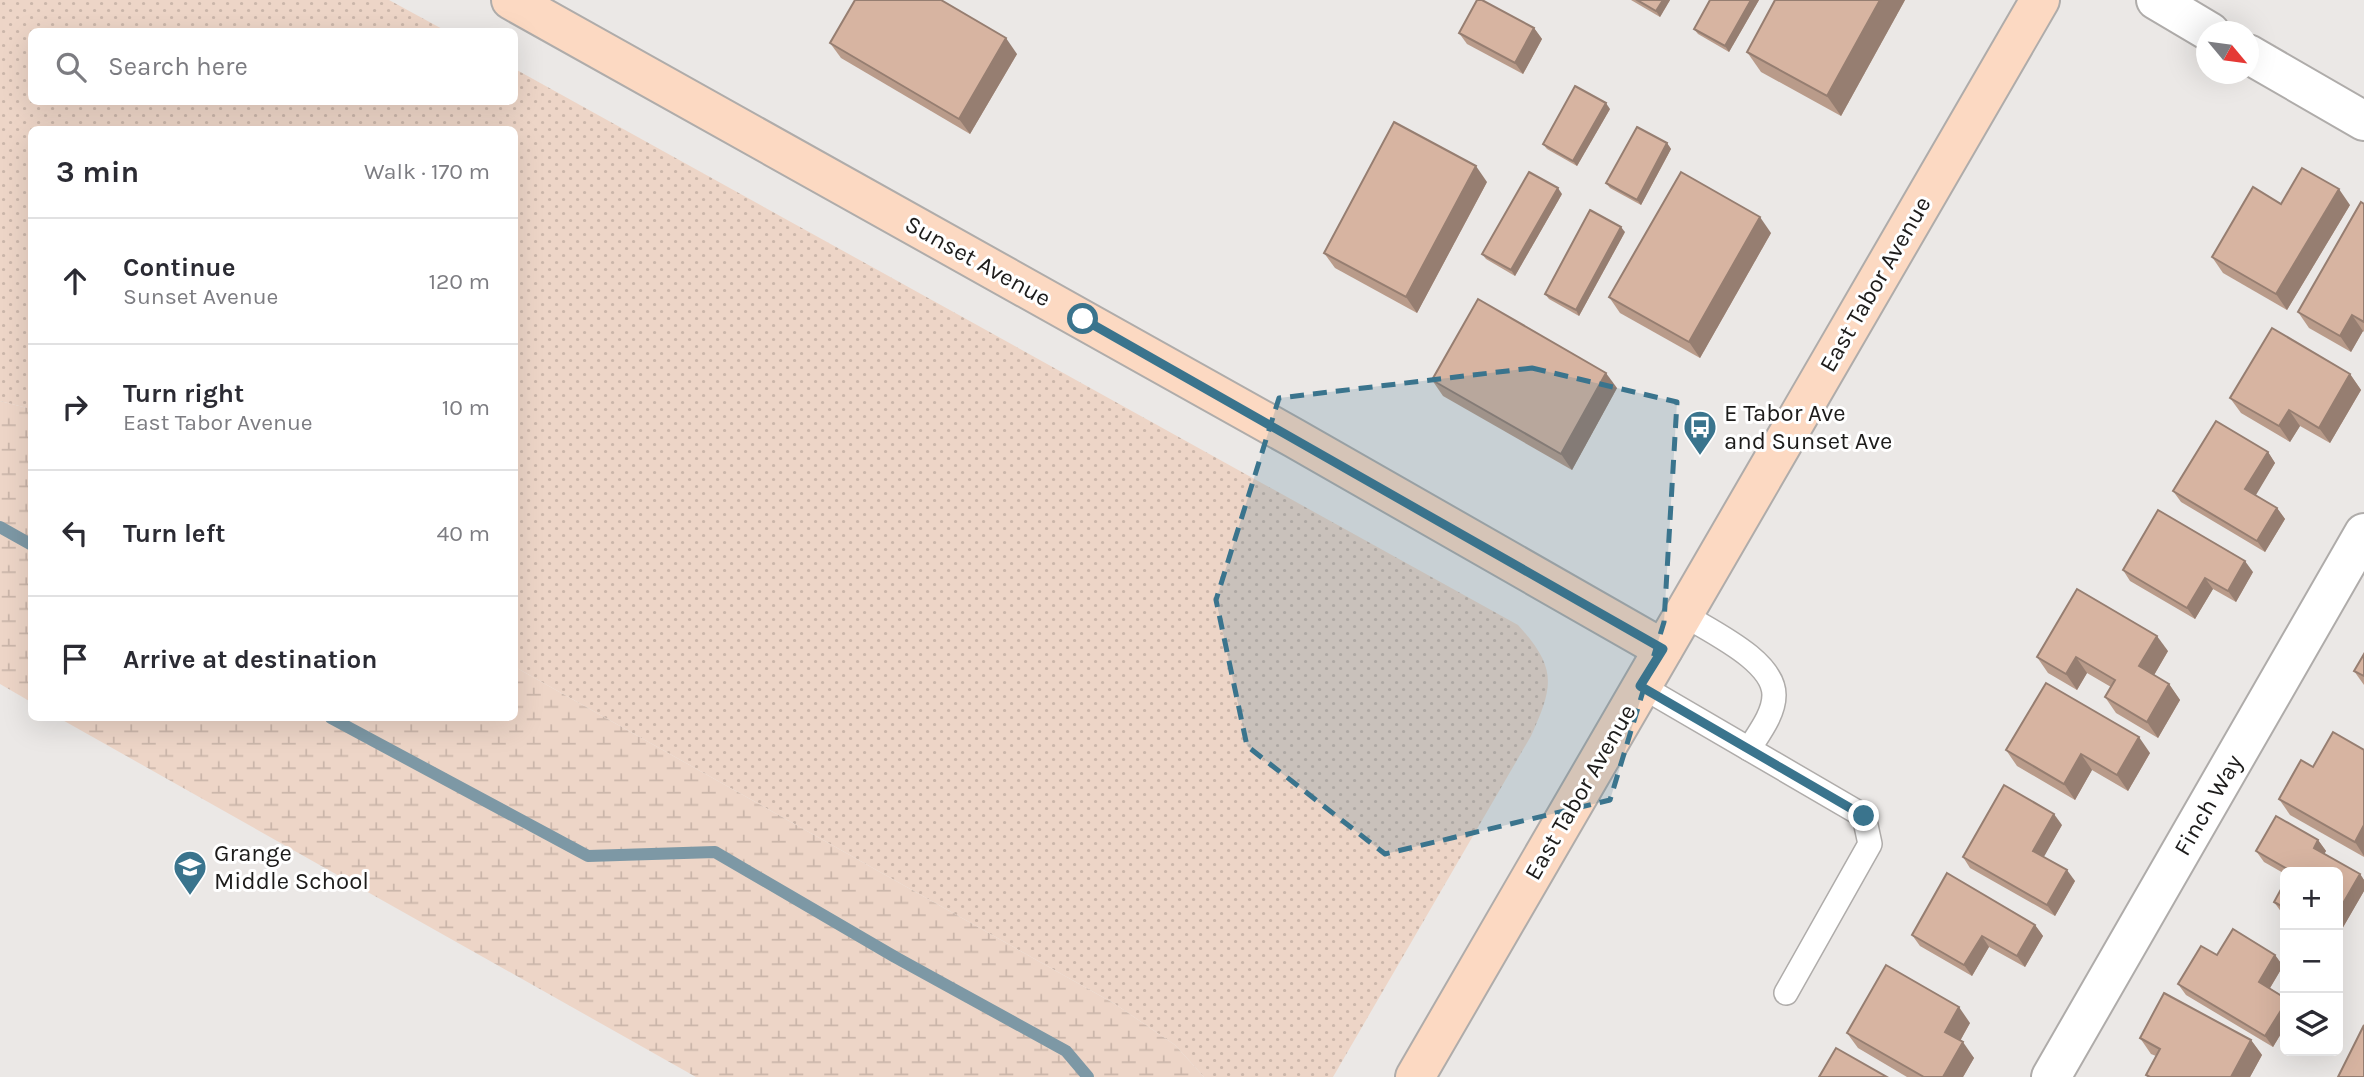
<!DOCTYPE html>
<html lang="en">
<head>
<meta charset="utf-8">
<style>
  :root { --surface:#fff; --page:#f2f2f3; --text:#2b2b33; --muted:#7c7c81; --line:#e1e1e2 }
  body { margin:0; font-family:Karla,sans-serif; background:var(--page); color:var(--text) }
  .controls { position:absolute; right:21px; bottom:21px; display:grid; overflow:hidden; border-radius:10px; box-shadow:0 7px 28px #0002 }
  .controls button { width:63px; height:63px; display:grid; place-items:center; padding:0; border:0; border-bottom:2px solid var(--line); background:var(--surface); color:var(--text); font:35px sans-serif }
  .compass { position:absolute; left:2196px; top:21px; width:63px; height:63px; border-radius:50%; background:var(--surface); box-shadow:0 7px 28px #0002; rotate:119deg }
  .stop { position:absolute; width:21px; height:21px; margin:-16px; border:5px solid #3a748d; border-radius:50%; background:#fff }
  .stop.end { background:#3a748d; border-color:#fff; box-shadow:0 2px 7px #0008 }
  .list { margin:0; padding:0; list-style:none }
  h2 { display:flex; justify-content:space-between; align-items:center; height:91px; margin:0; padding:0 28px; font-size:30px }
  h2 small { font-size:23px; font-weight:400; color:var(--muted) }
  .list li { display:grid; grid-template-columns:46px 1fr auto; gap:21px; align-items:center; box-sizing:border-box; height:126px; padding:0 28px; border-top:2px solid var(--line) }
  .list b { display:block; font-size:26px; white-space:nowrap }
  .list p { margin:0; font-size:23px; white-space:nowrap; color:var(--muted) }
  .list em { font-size:23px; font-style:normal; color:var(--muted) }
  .icon { flex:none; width:38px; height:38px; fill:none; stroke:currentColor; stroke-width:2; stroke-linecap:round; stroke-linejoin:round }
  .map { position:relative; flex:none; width:2364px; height:1077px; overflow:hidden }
  .search { position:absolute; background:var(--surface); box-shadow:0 7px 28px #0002; left:28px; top:28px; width:490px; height:77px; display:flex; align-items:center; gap:18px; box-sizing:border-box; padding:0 24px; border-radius:10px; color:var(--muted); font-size:26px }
  .panel { position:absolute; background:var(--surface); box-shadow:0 7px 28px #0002; left:28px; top:126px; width:490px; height:595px; border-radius:10px }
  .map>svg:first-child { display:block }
  .grass { fill:url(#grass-dots) }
  .wetland { fill:url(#wetland-marsh) }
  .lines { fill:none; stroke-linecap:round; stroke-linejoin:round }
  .stream { stroke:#7d98a5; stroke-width:12 }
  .service-casing { stroke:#afacaa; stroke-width:26 }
  .minor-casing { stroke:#afacaa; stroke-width:42 }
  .secondary-casing { stroke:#afacaa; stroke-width:42 }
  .service { stroke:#fff; stroke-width:23 }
  .minor { stroke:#fff; stroke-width:38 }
  .secondary { stroke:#fcd9c2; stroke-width:38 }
  .wall { fill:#b99b8a }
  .shaded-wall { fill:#967e71 }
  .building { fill:#d7b4a1; stroke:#967e71; stroke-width:2 }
  .route { stroke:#3a748d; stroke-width:9 }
  .marked { fill:#3a748d; fill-opacity:0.2; stroke:#3a748d; stroke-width:5; stroke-dasharray:14 9; stroke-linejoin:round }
  .labels { text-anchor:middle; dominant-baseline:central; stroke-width:6; stroke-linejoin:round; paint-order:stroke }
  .street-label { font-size:24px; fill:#1d1c1b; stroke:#fff }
  .poi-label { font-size:24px; fill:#1d1c1b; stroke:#fff; text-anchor:start }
</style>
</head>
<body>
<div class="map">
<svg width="2364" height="1077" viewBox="0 0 2364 1077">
  <defs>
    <pattern id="grass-dots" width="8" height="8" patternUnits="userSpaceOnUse" patternTransform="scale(1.75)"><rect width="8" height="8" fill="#edd5c7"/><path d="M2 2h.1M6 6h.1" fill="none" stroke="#cbb6aa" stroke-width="1.8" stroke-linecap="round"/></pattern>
    <pattern id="wetland-marsh" width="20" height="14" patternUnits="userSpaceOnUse" patternTransform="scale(1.75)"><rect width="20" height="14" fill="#edd5c7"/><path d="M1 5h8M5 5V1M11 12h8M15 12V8" fill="none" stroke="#cbb6aa"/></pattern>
  </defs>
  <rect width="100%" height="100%" fill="#ebe8e6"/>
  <path class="grass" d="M0,0H389L446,31L32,32V102H514L515,69L1518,625C1557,668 1554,685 1531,736L1333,1077H1204L1175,1045L1115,1004L515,667L514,130H32L31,409L0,401Z"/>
  <g class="wetland">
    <polygon points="0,401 31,409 31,702 0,684"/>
    <polygon points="515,667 1115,1004 1175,1045 1204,1077 696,1077 59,718 514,718"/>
  </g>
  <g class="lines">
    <g class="stream">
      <polyline points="0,527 32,545"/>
      <polyline points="331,718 588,856 715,852 895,957 1066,1051 1088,1077"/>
    </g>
    <defs>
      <g id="service">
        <path d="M1683,614C1709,631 1774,660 1774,695C1774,714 1759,733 1749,749"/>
        <polyline points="1641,686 1864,816 1870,844 1786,993"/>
      </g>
      <g id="minor">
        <polyline points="2156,0 2210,32"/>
        <polyline points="2248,54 2364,121"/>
        <polyline points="2051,1077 2364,533"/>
      </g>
      <g id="secondary">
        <polyline points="511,0 1294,438 1663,649"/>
        <polyline points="1415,1077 2040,0"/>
      </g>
    </defs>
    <use href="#service" class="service-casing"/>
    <use href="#minor" class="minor-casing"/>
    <use href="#secondary" class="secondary-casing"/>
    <use href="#service" class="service"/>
    <use href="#minor" class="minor"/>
    <use href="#secondary" class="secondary"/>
  </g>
  <g class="wall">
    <polygon points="1631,0 1670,0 1660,17"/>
    <polygon points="1710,0 1759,0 1729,52 1698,34 1694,29"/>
    <polygon points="1775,0 1905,0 1841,116 1761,72 1747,52"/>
    <polygon points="1534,28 1542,39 1523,74 1467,44 1459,33"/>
    <polygon points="830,43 1017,54 970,134 841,58"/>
    <polygon points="1610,109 1577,166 1547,149 1543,144"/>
    <polygon points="1667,143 1671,149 1641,205 1610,188 1606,183"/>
    <polygon points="1487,182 1417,313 1335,268 1324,253"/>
    <polygon points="1562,194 1515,276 1486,259 1482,254"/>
    <polygon points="2281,204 2350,205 2287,310 2223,273 2212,257"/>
    <polygon points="2364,204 2364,332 2363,331 2351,352 2309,328 2298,312"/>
    <polygon points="1625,232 1579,316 1549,299 1545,294"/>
    <polygon points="1771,233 1700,358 1620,313 1609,297"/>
    <polygon points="2350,374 2361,390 2330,443 2300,426 2290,442 2241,413 2230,398"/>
    <polygon points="1432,380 1617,388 1572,470 1443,396"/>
    <polygon points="2268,452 2275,463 2255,495 2277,508 2285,519 2265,552 2181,502 2173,491"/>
    <polygon points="2123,570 2253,572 2236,602 2213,589 2195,619 2130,581"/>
    <polygon points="2168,651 2154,675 2169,684 2180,700 2158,738 2116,713 2105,697 2111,687 2087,673 2077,690 2048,673 2037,657"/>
    <polygon points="2364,654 2364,685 2354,671"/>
    <polygon points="2006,750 2150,753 2128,791 2092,770 2075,800 2017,766"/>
    <polygon points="2364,750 2364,857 2290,815 2279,799"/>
    <polygon points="2062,825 2043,857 2075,881 2055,916 1970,868 1963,857"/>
    <polygon points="2318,840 2326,851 2324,854 2360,874 2364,880 2364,891 2338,936 2338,872 2285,872 2285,874 2264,862 2256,851"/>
    <polygon points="2285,882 2285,915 2282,913 2274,902"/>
    <polygon points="2035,925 2043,936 2025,967 1989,947 1972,976 1920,946 1912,935"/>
    <polygon points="2217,955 2275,955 2283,966 2270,988 2285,998 2285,1027 2273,1047 2186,995 2178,984"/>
    <polygon points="1970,1023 1960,1041 1974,1058 1963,1077 1907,1077 1858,1048 1847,1033"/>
    <polygon points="2140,1038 2251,1040 2262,1055 2250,1077 2148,1077 2146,1075 2156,1056 2151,1054"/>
  </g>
  <g class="shaded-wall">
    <polygon points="1663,0 1670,0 1660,17 1656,11"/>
    <polygon points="1751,0 1759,0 1729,52 1725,46"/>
    <polygon points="1880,0 1905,0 1841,116 1827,96"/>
    <polygon points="1534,28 1542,39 1523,74 1515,63"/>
    <polygon points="1006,38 1017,54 970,134 959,119"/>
    <polygon points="1606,103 1610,109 1577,166 1573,161"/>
    <polygon points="1667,143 1671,149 1641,205 1637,200"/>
    <polygon points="1476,166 1487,182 1417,313 1406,297"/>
    <polygon points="1558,188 1562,194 1515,276 1511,270"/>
    <polygon points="2339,189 2350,205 2287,310 2276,294"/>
    <polygon points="1760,217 1771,233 1700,358 1689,342"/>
    <polygon points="1621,227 1625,232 1579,316 1576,310"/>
    <polygon points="2352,315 2363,331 2351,352 2340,336"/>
    <polygon points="1606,373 1617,388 1572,470 1561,454"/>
    <polygon points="2350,374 2361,390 2330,443 2319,428"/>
    <polygon points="2289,410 2300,426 2290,442 2279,426"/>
    <polygon points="2268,452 2275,463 2253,500 2245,489"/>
    <polygon points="2277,508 2285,519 2265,552 2257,541"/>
    <polygon points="2245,561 2253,572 2236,602 2228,591"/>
    <polygon points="2205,578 2213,589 2195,619 2187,608"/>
    <polygon points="2157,636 2168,651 2150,682 2139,666"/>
    <polygon points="2076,657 2087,673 2077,690 2066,674"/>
    <polygon points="2169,684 2180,700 2158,738 2147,722"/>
    <polygon points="2139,737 2150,753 2128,791 2117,775"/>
    <polygon points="2081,754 2092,770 2075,800 2064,784"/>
    <polygon points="2054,814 2062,825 2041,862 2033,851"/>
    <polygon points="2364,825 2364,856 2355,842"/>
    <polygon points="2318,840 2326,851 2321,859 2314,848"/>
    <polygon points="2067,870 2075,881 2055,916 2047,905"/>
    <polygon points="2360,874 2364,880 2364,891 2338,936 2338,912"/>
    <polygon points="2035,925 2043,936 2025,967 2017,956"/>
    <polygon points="1982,936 1989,947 1972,976 1964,965"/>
    <polygon points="2275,955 2283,966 2267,993 2259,982"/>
    <polygon points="2285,1004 2285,1027 2273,1047 2265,1036"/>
    <polygon points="1959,1007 1970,1023 1956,1048 1945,1032"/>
    <polygon points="2251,1040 2262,1055 2250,1077 2231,1077"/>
    <polygon points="1963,1042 1974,1058 1963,1077 1943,1077"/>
  </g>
  <g class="building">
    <polygon points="855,0 941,0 1006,38 959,119 830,43"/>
    <polygon points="1477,0 1482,0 1534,28 1515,63 1459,33"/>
    <polygon points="1637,0 1663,0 1656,11"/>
    <polygon points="1710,0 1751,0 1725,46 1694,29"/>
    <polygon points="1775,0 1880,0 1827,96 1747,52"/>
    <polygon points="1575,86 1606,103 1573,161 1543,144"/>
    <polygon points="1394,122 1476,166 1406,297 1324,253"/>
    <polygon points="1637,127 1667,143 1637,200 1606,183"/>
    <polygon points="2302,168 2339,189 2276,294 2212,257 2253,187 2281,204"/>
    <polygon points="1529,172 1558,188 1511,270 1482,254"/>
    <polygon points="1681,172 1760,217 1689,342 1609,297"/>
    <polygon points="2361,202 2364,204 2364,322 2352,315 2340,336 2298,312"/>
    <polygon points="1590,210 1621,227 1576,310 1545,294"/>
    <polygon points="1478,299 1606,373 1561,454 1432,380"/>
    <polygon points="2272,328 2350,374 2319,428 2289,410 2279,426 2230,398"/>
    <polygon points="2216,421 2268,452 2245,489 2277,508 2257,541 2173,491"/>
    <polygon points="2158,510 2245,561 2228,591 2205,578 2187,608 2123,570"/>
    <polygon points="2077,589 2157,636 2139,666 2169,684 2147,722 2105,697 2115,680 2076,657 2066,674 2037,657"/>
    <polygon points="2364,654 2364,676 2354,671"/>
    <polygon points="2046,683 2139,737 2117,775 2081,754 2064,784 2006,750"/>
    <polygon points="2333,732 2364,750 2364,825 2355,842 2279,799 2301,760 2313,767"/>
    <polygon points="2004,785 2054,814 2033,851 2067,870 2047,905 1963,857"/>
    <polygon points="2276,816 2318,840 2314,848 2360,874 2338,912 2338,872 2291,872 2291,871 2256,851"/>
    <polygon points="1947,873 2035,925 2017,956 1982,936 1964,965 1912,935"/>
    <polygon points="2285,882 2285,908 2274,902"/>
    <polygon points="2233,929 2275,955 2259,982 2285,998 2285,1004 2265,1036 2178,984 2201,946 2217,955"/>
    <polygon points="1886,965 1959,1007 1945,1032 1963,1042 1943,1077 1924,1077 1847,1033"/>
    <polygon points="2164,993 2251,1040 2231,1077 2150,1077 2146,1075 2160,1049 2140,1038"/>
    <polygon points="2364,1025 2364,1077 2338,1077"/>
    <polygon points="1836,1048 1887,1077 1819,1077"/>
  </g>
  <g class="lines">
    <polyline class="route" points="1083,319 1663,649 1640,686 1864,816"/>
  </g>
  <path class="marked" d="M1532,368L1677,402L1664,622L1610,800L1385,854L1247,746L1216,600L1279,398Z"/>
  <defs>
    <symbol id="bus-pin" viewBox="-11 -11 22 30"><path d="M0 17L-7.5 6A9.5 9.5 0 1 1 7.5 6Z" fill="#3a748d" stroke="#fff"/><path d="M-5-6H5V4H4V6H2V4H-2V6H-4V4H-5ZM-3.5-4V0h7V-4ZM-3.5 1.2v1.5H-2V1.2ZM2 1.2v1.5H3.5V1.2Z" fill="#fff"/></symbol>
    <symbol id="school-pin" viewBox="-11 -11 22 30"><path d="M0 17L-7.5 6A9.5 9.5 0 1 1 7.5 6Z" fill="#3a748d" stroke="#fff"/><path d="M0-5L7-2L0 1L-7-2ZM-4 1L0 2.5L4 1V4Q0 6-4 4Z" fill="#fff"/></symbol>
  </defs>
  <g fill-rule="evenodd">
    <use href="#bus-pin" x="1681" y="408" width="38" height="52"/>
    <use href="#school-pin" x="171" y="848" width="38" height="52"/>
  </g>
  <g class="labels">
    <g class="street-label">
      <text transform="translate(978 261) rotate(29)">Sunset Avenue</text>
      <text transform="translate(1875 284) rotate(-60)">East Tabor Avenue</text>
      <text transform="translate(1580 792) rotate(-60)">East Tabor Avenue</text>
      <text transform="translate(2208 805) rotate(-60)">Finch Way</text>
    </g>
    <g class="poi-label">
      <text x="1724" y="413">E Tabor Ave<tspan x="1724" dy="28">and Sunset Ave</tspan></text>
      <text x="214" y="853">Grange<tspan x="214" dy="28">Middle School</tspan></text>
    </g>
  </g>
</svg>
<div class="controls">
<button>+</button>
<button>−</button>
<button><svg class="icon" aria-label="layers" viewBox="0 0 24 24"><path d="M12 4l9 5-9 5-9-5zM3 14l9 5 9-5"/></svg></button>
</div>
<svg class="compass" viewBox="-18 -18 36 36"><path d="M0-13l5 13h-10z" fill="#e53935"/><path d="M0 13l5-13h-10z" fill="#7c7c81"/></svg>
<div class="stop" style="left:1083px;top:319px"></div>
<div class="stop end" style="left:1864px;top:816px"></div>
<div class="search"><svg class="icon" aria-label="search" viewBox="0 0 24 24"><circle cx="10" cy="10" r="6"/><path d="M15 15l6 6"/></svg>Search here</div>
<section class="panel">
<h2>3 min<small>Walk · 170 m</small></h2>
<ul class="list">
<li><svg class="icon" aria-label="ahead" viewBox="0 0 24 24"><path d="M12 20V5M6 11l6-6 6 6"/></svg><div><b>Continue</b><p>Sunset Avenue</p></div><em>120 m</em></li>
<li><svg class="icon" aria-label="right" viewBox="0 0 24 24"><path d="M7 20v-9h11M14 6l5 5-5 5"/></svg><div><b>Turn right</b><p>East Tabor Avenue</p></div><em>10 m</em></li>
<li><svg class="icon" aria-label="left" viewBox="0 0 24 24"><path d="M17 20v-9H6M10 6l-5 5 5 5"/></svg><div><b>Turn left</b></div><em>40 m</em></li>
<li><svg class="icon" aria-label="arrive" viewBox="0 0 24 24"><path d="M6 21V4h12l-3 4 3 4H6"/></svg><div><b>Arrive at destination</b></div></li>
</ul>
</section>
</div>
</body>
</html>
